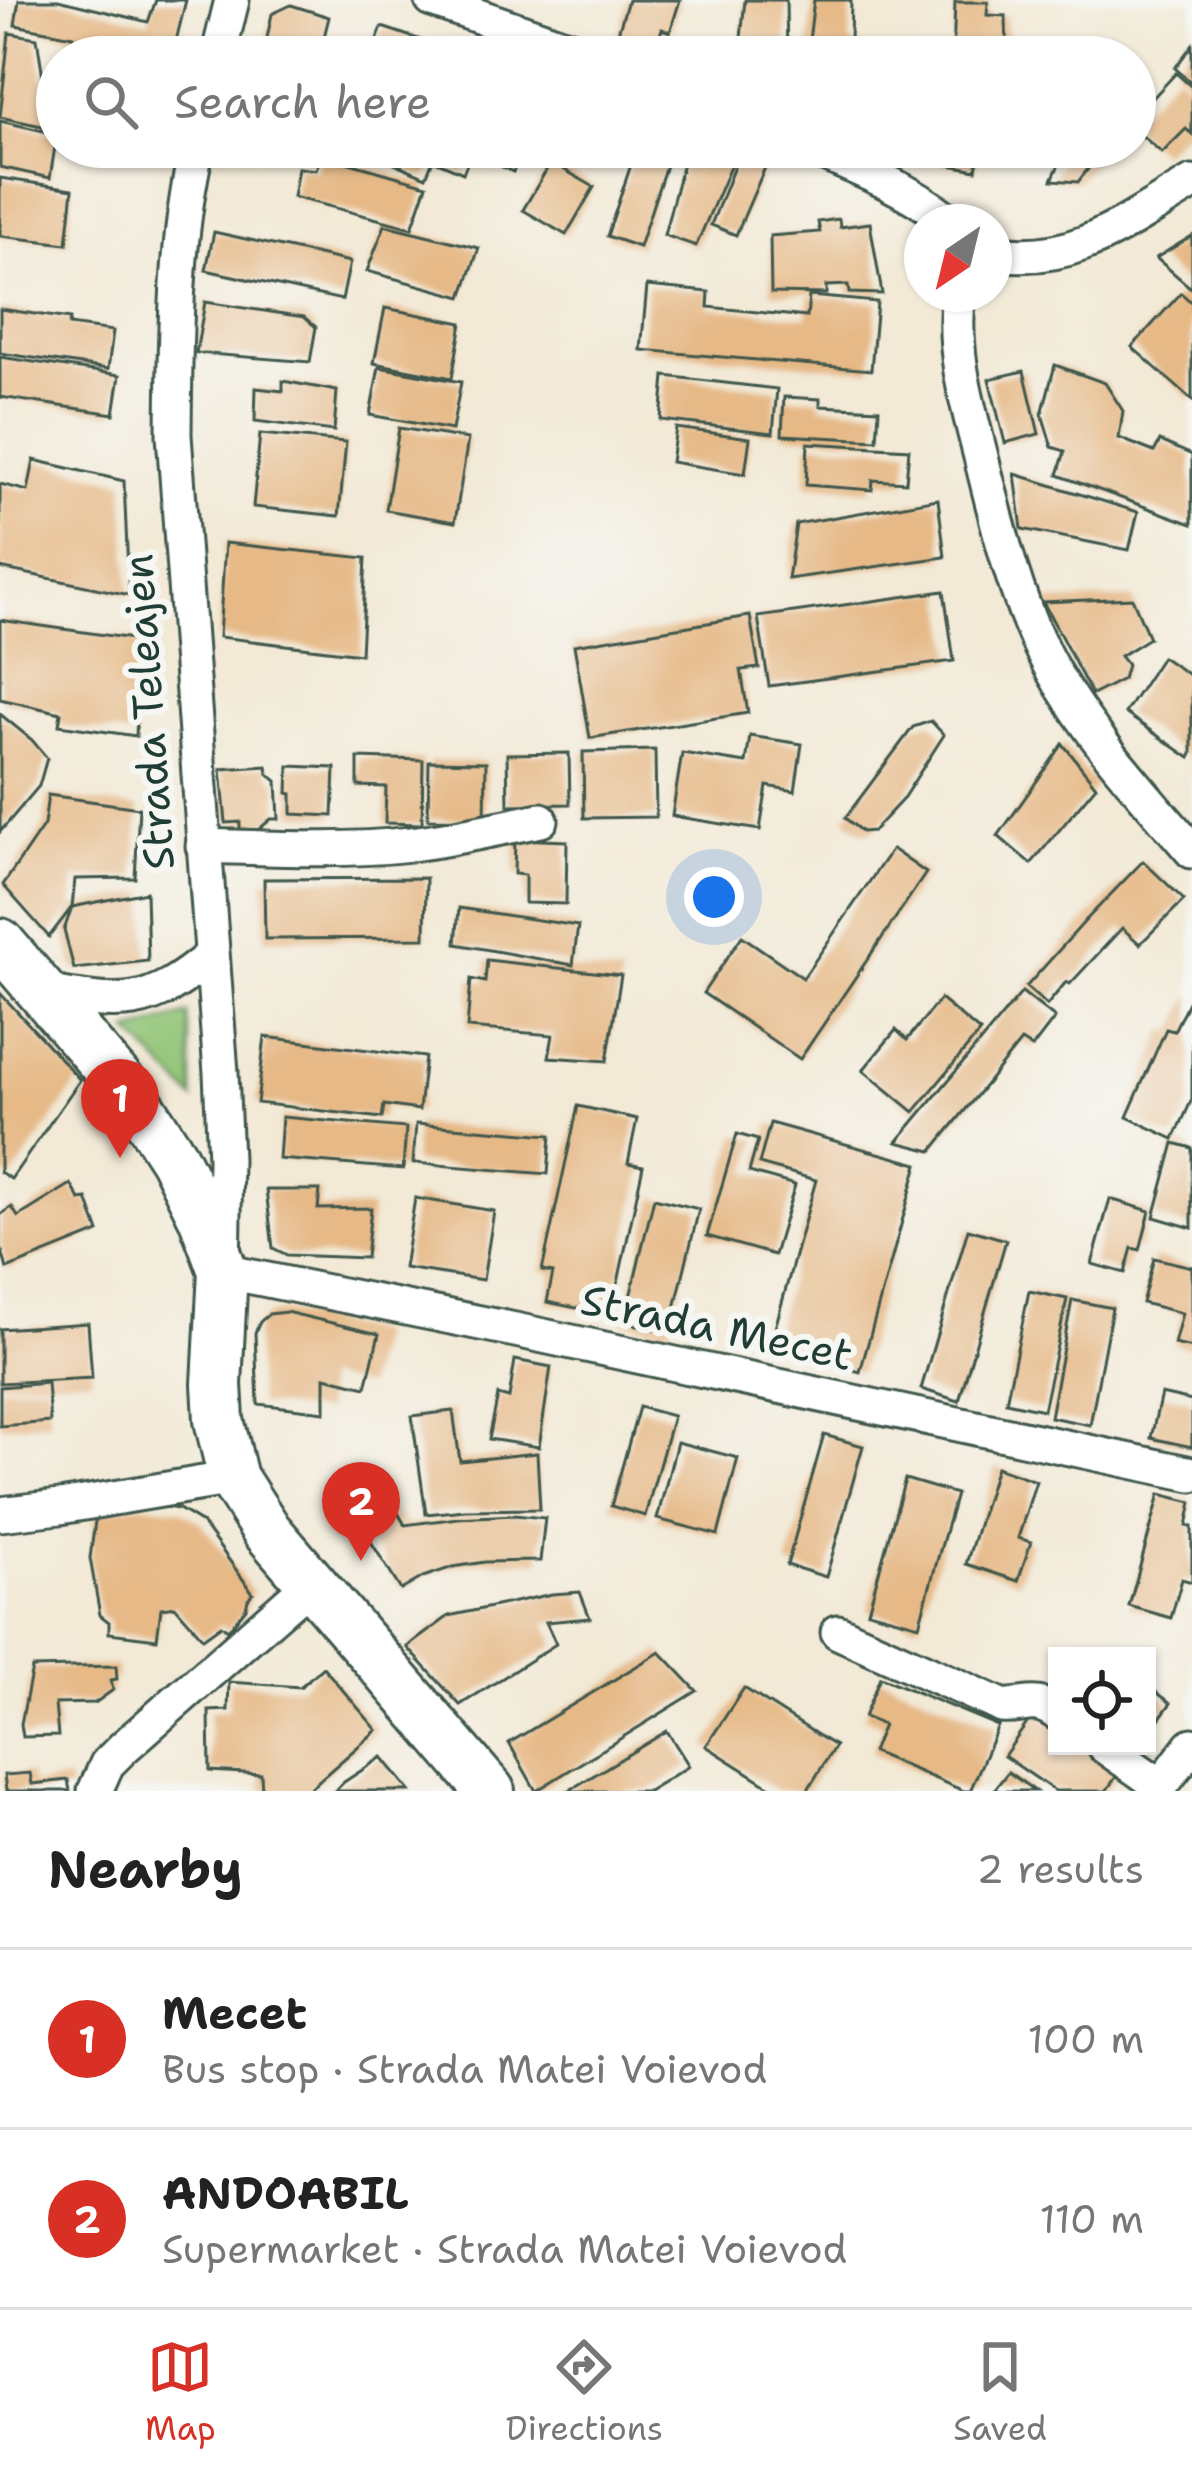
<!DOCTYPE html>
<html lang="en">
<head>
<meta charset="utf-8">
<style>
  :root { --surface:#fff; --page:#f2f2f2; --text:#222; --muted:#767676; --line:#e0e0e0; --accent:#d93025 }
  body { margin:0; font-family:"Shantell Sans",sans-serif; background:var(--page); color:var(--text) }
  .controls { position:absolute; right:36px; bottom:36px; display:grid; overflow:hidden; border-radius:0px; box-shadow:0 3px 9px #0004 }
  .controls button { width:108px; height:108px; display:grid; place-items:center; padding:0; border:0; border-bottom:3px solid var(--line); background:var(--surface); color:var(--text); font:60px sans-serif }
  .compass { position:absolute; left:904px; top:204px; width:108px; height:108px; border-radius:50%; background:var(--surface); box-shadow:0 3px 9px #0004; rotate:215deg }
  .you { position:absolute; left:714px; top:897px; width:42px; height:42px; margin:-30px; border:9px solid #fff; border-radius:50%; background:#1a73e8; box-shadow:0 0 0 18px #1a73e833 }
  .badge { display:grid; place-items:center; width:78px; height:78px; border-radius:50%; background:var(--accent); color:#fff; font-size:39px; font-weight:700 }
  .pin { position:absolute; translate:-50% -99px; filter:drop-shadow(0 3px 6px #0008) }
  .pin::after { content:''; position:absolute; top:63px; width:42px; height:36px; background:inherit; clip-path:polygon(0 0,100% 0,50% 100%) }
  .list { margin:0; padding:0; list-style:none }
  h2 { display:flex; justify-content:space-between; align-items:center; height:156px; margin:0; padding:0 48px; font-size:51px }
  h2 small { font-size:39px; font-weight:400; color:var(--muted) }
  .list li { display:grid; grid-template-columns:78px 1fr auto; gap:36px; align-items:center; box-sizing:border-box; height:180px; padding:0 48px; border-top:3px solid var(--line) }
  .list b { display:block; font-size:45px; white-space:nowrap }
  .list p { margin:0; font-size:39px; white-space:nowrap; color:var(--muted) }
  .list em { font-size:39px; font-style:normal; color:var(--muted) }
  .icon { flex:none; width:66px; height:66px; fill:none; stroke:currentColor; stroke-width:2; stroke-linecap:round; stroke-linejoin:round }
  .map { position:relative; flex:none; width:1192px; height:1791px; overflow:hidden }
  .search { position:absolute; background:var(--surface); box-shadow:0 3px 9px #0004; left:36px; right:36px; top:36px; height:132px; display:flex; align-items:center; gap:30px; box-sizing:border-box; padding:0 42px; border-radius:66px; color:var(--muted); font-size:45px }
  .sheet { height:516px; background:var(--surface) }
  nav { display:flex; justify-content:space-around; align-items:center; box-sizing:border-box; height:168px; border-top:3px solid var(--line); background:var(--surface); font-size:33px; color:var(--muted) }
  nav a { display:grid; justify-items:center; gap:6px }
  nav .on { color:var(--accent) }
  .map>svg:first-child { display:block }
  .green { fill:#90c475; stroke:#588054; stroke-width:3 }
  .building { fill:#e6b987 }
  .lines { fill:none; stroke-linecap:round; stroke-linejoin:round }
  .street-casing { stroke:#3f574c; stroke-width:39 }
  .secondary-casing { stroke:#3f574c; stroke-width:54 }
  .street { stroke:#fff; stroke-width:33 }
  .secondary { stroke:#fff; stroke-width:48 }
  .labels { text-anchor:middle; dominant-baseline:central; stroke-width:12; stroke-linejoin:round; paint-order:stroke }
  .street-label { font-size:42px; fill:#1f3d34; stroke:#f6f6f2 }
</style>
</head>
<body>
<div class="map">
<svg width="1192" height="1791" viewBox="0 0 1192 1791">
  <rect width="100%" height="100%" fill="#f6f6f2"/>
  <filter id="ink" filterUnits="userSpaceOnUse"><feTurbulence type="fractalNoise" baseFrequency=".00833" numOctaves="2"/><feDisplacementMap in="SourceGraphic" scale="24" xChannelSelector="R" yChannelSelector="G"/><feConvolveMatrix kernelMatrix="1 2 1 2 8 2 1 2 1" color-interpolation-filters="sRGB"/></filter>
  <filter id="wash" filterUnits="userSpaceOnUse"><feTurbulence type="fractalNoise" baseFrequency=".004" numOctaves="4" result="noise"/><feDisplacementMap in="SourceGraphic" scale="48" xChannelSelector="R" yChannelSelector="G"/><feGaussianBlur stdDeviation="2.7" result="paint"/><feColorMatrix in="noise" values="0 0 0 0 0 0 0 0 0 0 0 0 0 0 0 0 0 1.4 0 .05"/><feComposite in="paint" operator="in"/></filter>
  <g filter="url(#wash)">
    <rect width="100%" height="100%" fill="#f2e9d6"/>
    <polygon class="green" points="188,1014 194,1099 130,1032"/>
    <g id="blocks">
      <g class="building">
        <polygon points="19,0 58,0 148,22 156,0 186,0 172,57 68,57 73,36 15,25"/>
        <polygon points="628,0 680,0 670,32 662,29 655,50 616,39"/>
        <polygon points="745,0 786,0 787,57 739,57"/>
        <polygon points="814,0 851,0 850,43 887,57 807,57"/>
        <polygon points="955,2 988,2 987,15 1006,16 1007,57 953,57"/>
        <polygon points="291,5 329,17 319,57 263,57 272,14"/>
        <polygon points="382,27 427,42 422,57 371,57"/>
        <polygon points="9,33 37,38 51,128 0,117"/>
        <polygon points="329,44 363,56 363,57 325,57"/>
        <polygon points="1192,45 1192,83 1175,68"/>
        <polygon points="1176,73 1192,87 1192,134 1186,129 1162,153 1135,130 1135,117"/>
        <polygon points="0,121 57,134 50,178 0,167"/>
        <polygon points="389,147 474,147 463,173 433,160 426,177 384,159"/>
        <polygon points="488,147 524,147 513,172 483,158"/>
        <polygon points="544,147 593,147 583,166"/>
        <polygon points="637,147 672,147 639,247 607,236"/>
        <polygon points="687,147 713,147 735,155 696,246 664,235"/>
        <polygon points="941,147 980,147 976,170 939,163"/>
        <polygon points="1047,147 1105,147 1078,182 1052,180 1061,160 1047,153"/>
        <polygon points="739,154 766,165 736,235 711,225"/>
        <polygon points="321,155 427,185 412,228 293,197 298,168 316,170"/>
        <polygon points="551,162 594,187 566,235 523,210"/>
        <polygon points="0,178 73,189 67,244 0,236"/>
        <polygon points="839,219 840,227 870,223 882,294 849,293 848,285 826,286 826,294 771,293 770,236 820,232 818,222"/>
        <polygon points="385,225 479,248 462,297 367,271"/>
        <polygon points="214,232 350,262 342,300 206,270"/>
        <polygon points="1192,236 1192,289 1156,258"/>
        <polygon points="647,286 709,292 708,307 807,317 809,296 877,302 871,370 641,350"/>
        <polygon points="1181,293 1192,303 1192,400 1132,347"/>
        <polygon points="205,302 304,317 316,327 310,362 196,353"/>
        <polygon points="385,308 462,323 452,378 374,363"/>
        <polygon points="0,309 70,319 69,325 113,331 108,369 0,353"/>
        <polygon points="0,357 120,375 114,414 0,397"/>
        <polygon points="1055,365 1105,383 1123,411 1119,438 1154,452 1160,441 1192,455 1192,524 1058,475 1065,451 1052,447 1042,414"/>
        <polygon points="379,367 461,382 452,430 370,415"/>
        <polygon points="1024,371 1039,434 1005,443 989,379"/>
        <polygon points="665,376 777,389 773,433 661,420"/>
        <polygon points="283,381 337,391 334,431 255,421 256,388 283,391"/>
        <polygon points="784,397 820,399 820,406 879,409 877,440 782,435"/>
        <polygon points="399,428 468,439 455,522 386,510"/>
        <polygon points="676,428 750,438 745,474 671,462"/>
        <polygon points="260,434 346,442 339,516 253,507"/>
        <polygon points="808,443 909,449 906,482 873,480 872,490 806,485"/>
        <polygon points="34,460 124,481 129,595 0,568 0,484 28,491"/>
        <polygon points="1015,474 1138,512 1129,550 1022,529"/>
        <polygon points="938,499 945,557 788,579 796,524"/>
        <polygon points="225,543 366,558 361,654 219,637"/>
        <polygon points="944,591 954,661 769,686 758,617"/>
        <polygon points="1132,598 1149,638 1120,656 1127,665 1123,679 1092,695 1043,602"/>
        <polygon points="750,616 759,668 741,670 748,713 590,738 574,645"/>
        <polygon points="0,620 140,640 136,736 59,725 61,713 0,699"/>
        <polygon points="1162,657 1192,677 1192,754 1190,758 1125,713"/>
        <polygon points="0,714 32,740 47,758 39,786 0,832"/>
        <polygon points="931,721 944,735 902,800 873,831 862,832 845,818 913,727"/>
        <polygon points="750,736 802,744 795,791 767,786 760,830 672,816 682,753 746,763"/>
        <polygon points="1063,744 1096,786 1031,864 998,836"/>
        <polygon points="655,750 656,817 584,818 583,752"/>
        <polygon points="569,753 570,804 508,805 507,754"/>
        <polygon points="358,758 423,760 422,824 385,823 386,787 358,786"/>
        <polygon points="429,761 486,762 485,820 428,819"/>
        <polygon points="267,766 268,774 277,781 279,819 271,819 258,830 240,829 240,822 226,823 221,769"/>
        <polygon points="289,766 335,768 333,816 292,814 292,794 288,793"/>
        <polygon points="48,795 139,808 135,878 75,879 72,907 146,892 148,961 74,969 64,930 72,907 49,937 3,885 44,825"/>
        <polygon points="515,839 567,841 566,904 525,903 525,875 514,874"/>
        <polygon points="892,849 926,873 800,1059 703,993 742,936 803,978"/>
        <polygon points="1143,861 1184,900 1140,944 1122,928 1070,984 1066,982 1047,1005 1026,987 1086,920"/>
        <polygon points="426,878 425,938 265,939 264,879"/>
        <polygon points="459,908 578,926 573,965 456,944"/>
        <polygon points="487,960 621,975 607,1061 549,1057 553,1035 467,1028 471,979 485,982"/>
        <polygon points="1022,992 1055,1018 1032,1048 1021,1041 932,1151 897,1142"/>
        <polygon points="0,993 80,1080 11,1179 0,1172"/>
        <polygon points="1192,994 1192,1099 1174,1139 1127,1117 1166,1029 1174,1031"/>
        <polygon points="940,999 980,1032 914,1112 863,1070 896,1030 907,1040"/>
        <polygon points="265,1037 425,1057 419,1110 384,1105 382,1118 257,1103"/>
        <polygon points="578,1106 637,1119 628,1163 643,1166 611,1315 547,1302 553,1273 542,1271"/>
        <polygon points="282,1117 406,1128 403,1169 279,1159"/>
        <polygon points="770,1123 918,1164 860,1372 770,1346 816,1180 759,1164"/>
        <polygon points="416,1124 551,1135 548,1174 413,1163"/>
        <polygon points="737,1134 758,1140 749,1172 795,1185 774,1255 707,1236"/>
        <polygon points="1174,1143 1192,1148 1192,1228 1154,1217"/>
        <polygon points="71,1184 80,1200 87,1199 99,1232 7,1269 0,1244 0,1215 12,1207 18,1217"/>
        <polygon points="266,1190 320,1190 318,1209 371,1208 366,1258 287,1255 273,1248"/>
        <polygon points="415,1198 494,1211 483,1280 404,1268"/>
        <polygon points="654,1198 699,1209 669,1333 624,1322"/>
        <polygon points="1110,1199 1150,1211 1140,1250 1132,1248 1125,1273 1092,1264"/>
        <polygon points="968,1229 1006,1240 959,1401 921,1389"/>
        <polygon points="1154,1258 1192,1267 1192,1348 1174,1344 1182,1313 1142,1303"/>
        <polygon points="1029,1291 1067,1299 1043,1410 1006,1402"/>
        <polygon points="1072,1300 1112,1308 1090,1425 1050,1417"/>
        <polygon points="286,1312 379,1334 366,1387 325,1377 325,1412 258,1404 255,1333 260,1322 269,1314"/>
        <polygon points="88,1323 92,1378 0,1383 0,1329"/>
        <polygon points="515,1360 551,1367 539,1447 489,1439 498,1395 509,1398"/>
        <polygon points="47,1383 50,1422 0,1426 0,1387"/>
        <polygon points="1161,1394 1192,1401 1192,1447 1151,1438"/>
        <polygon points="639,1407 673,1416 645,1516 611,1506"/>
        <polygon points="453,1411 460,1461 537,1453 540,1509 465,1510 426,1514 412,1416"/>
        <polygon points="824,1435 863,1446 826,1577 787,1565"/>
        <polygon points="677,1442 738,1458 718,1535 657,1519"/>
        <polygon points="996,1467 1036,1481 1018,1538 1031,1542 1018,1581 966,1564"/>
        <polygon points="905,1479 956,1494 919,1625 868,1611"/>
        <polygon points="1160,1494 1192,1502 1187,1526 1192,1527 1192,1582 1182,1579 1171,1618 1129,1606"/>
        <polygon points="142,1504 179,1509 202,1523 253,1593 248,1599 246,1608 228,1630 221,1625 203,1638 175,1606 161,1608 157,1639 109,1633 109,1622 100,1615 90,1558 96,1514"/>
        <polygon points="398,1513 405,1525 458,1518 514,1515 545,1518 540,1561 485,1562 453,1567 423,1577 401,1590 365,1532"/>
        <polygon points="580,1592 590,1618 546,1622 556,1644 460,1705 407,1647 449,1616 552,1594"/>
        <polygon points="660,1652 697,1691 536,1791 509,1743"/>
        <polygon points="116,1666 117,1679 111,1680 113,1690 95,1703 55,1704 58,1736 23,1737 21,1724 32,1668"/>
        <polygon points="323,1667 377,1730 307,1791 262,1791 261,1774 210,1771 209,1711 228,1710 229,1682 300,1687"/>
        <polygon points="880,1677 998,1726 970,1791 964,1791 872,1752 883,1725 864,1717"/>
        <polygon points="1147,1685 1171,1703 1147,1735"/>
        <polygon points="744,1688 835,1746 807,1791 777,1791 706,1746"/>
        <polygon points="1035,1712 1057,1726 1057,1746 1085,1746 1121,1770 1106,1791 1055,1791 1004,1756"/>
        <polygon points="667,1731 689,1766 648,1791 568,1791"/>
        <polygon points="382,1757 410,1791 335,1791 344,1782"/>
        <polygon points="1008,1772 1035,1791 993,1791"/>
        <polygon points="30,1773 32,1784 68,1780 70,1791 6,1791 4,1775"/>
      </g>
    </g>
  </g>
  <g filter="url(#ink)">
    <use href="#blocks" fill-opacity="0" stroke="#3f574c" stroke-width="3"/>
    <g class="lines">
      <defs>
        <g id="street">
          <polyline points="432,0 596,57"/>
          <polyline points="218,57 232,0"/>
          <path d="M197,147C175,240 175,340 174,435L221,1073L225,1159L223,1271L520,1331L1192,1474"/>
          <path d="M808,147C858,168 907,188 951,222"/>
          <path d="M994,252C1073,267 1127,221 1192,183"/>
          <path d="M959,294C951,344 966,400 979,449C996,517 1012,589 1043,652C1080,726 1139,789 1192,851"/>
          <path d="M203,846C272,848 342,852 411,844C455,839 498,828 541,820"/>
          <path d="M44,992C122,1005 147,1010 211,956"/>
          <polyline points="0,1514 60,1507 233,1478"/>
          <path d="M838,1632L1002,1706C1025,1708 1034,1696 1057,1713"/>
          <polyline points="1104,1746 1161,1786"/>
          <polyline points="95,1791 107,1764 124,1747 311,1583"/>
          <polyline points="1157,1791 1192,1745"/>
        </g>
        <polyline id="secondary" points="0,943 140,1106 174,1159 203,1217 223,1271 217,1384 219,1420 233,1478 267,1531 490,1791"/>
      </defs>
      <use href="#street" class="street-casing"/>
      <use href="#secondary" class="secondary-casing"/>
      <use href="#street" class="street"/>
      <use href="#secondary" class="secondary"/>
    </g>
  </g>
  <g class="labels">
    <g class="street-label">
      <text transform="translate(148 712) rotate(-94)">Strada Teleajen</text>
      <text transform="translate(717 1327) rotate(12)">Strada Mecet</text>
    </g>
  </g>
</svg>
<div class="controls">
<button><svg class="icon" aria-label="locate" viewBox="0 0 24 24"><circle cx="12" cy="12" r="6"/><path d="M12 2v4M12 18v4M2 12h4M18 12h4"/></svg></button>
</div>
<svg class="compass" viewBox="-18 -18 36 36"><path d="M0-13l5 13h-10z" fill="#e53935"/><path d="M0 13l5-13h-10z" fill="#767676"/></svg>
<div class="you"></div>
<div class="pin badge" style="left:120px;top:1158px">1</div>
<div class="pin badge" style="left:361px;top:1561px">2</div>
<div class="search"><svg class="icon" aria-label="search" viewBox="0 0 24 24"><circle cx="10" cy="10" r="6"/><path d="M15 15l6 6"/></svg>Search here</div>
</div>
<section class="sheet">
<h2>Nearby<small>2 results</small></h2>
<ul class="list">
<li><span class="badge">1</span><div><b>Mecet</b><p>Bus stop · Strada Matei Voievod</p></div><em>100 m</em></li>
<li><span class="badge">2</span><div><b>ANDOABIL</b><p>Supermarket · Strada Matei Voievod</p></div><em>110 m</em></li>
</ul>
</section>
<nav>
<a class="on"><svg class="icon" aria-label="map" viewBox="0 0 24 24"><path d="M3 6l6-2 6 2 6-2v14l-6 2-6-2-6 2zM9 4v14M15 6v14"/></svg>Map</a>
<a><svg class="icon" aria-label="directions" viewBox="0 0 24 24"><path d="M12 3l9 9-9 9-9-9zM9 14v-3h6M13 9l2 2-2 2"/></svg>Directions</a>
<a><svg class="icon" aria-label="saved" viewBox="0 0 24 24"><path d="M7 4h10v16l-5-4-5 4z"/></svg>Saved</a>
</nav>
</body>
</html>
